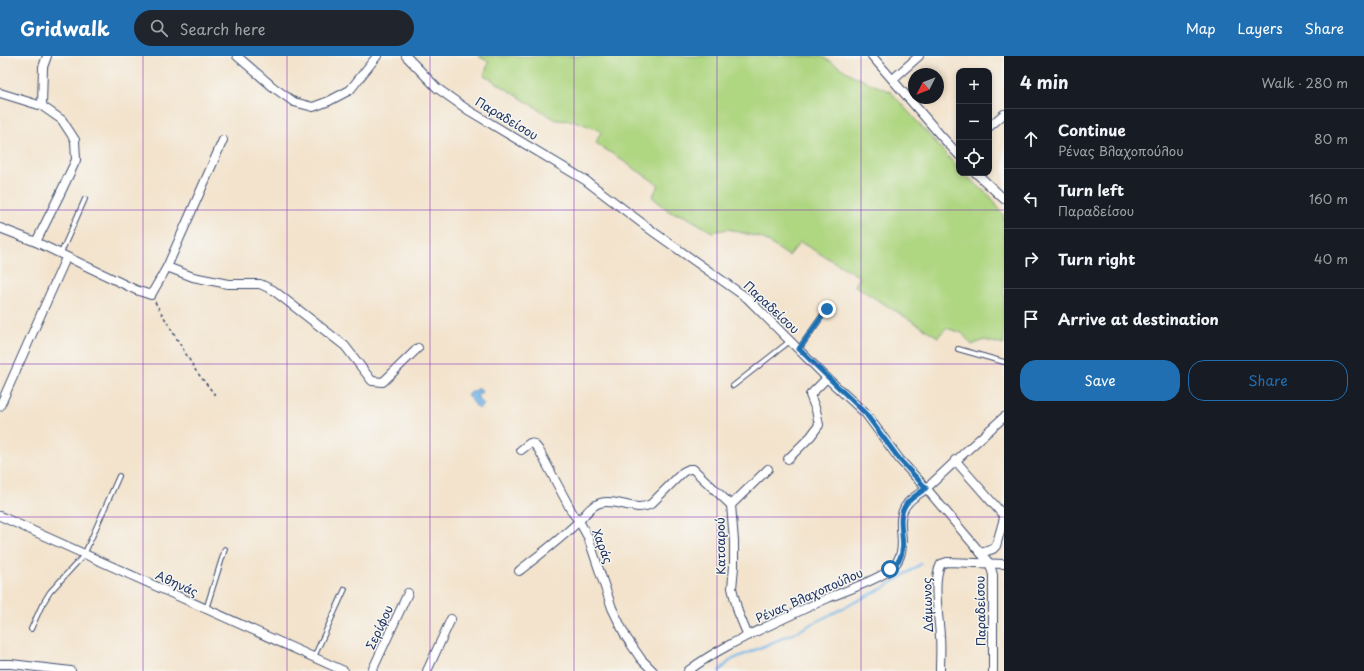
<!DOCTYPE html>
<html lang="en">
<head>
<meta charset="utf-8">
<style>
  :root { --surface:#171b24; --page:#20242c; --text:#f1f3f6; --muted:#9ea1a6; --line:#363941; --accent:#1f6fb2 }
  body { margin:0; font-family:"Playpen Sans",sans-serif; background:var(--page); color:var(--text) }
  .controls { position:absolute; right:12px; top:12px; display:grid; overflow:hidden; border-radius:8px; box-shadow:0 2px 6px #0003 }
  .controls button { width:36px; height:36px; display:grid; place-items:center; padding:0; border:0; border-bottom:1px solid var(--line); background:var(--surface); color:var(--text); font:20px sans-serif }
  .compass { position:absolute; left:908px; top:12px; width:36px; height:36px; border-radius:50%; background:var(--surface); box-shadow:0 2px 6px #0003; rotate:228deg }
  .stop { position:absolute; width:12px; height:12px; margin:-9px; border:3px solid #1f6fb2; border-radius:50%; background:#fff }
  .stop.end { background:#1f6fb2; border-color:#fff; box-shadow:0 1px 4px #0008 }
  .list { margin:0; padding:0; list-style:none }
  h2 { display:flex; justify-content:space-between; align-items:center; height:52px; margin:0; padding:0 16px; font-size:17px }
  h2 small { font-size:13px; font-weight:400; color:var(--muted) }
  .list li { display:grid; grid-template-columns:26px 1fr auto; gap:12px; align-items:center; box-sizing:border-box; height:60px; padding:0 16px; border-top:1px solid var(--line) }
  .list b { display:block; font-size:15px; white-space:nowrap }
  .list p { margin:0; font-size:13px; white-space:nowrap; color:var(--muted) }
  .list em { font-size:13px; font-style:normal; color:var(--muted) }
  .actions { display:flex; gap:8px; padding:12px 16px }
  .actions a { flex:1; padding:9px 0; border:1px solid var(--accent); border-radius:16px; text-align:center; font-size:14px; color:var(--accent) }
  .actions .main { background:var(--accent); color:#fff }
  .icon { flex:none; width:22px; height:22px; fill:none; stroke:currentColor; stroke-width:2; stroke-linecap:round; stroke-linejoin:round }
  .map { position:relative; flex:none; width:1004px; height:615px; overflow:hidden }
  header { display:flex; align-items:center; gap:24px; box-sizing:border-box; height:56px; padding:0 20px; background:var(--accent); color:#fff }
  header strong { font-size:19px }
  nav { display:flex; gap:22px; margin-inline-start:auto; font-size:14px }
  .search { width:280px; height:36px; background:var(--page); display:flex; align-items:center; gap:10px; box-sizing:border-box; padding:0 14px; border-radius:22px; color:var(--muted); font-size:15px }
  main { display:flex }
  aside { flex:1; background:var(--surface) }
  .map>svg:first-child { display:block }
  .green { fill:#afd681; stroke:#658270 }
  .water { fill:#71b3e6; stroke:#4671a2 }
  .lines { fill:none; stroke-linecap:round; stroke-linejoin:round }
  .stream { stroke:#71b3e6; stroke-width:2.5 }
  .lane-casing { stroke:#3b4a6e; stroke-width:6 }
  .street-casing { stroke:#3b4a6e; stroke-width:10 }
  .path { stroke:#3b4a6e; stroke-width:1.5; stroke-dasharray:3 3; stroke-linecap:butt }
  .lane { stroke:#fff; stroke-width:4 }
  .street { stroke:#fff; stroke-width:8 }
  .route { stroke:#1f6fb2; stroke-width:5 }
  .grid { fill:none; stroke:#7b2cbf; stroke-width:1; stroke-opacity:0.55 }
  .labels { text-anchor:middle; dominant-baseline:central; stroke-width:3; stroke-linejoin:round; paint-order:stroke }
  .street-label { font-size:12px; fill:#1b2f5e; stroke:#f6f6f2 }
</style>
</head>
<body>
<header>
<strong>Gridwalk</strong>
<div class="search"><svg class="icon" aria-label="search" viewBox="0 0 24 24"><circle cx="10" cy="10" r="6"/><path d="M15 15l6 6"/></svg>Search here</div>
<nav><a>Map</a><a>Layers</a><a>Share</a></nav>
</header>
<main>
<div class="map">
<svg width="1004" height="615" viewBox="0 0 1004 615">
  <rect width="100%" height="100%" fill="#f6f6f2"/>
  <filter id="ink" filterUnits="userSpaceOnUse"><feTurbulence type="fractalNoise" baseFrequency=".025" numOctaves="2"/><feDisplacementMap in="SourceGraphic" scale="8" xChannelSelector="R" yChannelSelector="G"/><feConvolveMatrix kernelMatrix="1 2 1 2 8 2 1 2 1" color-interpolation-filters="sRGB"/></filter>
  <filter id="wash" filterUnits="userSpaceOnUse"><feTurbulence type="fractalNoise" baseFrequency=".012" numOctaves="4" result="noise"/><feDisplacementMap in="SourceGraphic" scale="16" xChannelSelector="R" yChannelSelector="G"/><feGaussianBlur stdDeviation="0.9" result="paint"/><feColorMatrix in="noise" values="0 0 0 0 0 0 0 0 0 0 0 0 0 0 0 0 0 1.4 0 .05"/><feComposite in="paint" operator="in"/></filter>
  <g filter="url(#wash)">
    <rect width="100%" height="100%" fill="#f3e3cc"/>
    <polygon class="green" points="478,0 821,0 856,21 891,36 959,113 959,117 963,117 991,141 1004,160 1004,289 984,284 972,289 962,277 946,272 938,281 855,230 860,221 800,186 789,200 762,182 728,173 712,176 685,160 670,156 652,141 659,129 596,87 601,75 575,65 556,64 484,19 489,6"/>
    <polygon class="water" points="479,332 482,336 477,340 484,349 478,353 467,339"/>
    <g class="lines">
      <polyline class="stream" points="719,615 731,604 790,579 885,531 921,508"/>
    </g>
  </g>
  <g filter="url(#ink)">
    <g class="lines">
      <defs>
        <g id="lane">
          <polyline points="60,199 85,143"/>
          <polyline points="799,293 827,253"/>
          <polyline points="958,293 1004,306"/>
          <polyline points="733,330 790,285"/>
          <polyline points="206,553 225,493"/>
          <polyline points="31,573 42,549 50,536 84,499 119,420"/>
          <polyline points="314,601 345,533"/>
        </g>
        <g id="street">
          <polyline points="237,0 273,31 294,46 313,51 329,45 350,34 377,0"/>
          <polyline points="406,0 437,32 468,54 585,124 655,177 747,242 827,322 866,358 900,404 926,432 990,508 993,519 993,615"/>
          <polyline points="872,0 942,81 959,99"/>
          <polyline points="893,23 919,0"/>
          <polyline points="0,37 42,50 62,64 75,84 76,104 59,140 36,186"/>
          <polyline points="42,50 43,11 47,0"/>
          <polyline points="989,71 1004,58"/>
          <polyline points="976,117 1004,143"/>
          <polyline points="0,172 36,186 136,234 151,239 167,211 193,221 228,228 260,228 273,234 345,290 372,325 383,326 418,292"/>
          <polyline points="167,211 223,84"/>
          <polyline points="0,350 66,202"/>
          <polyline points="521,394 530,387 534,388 539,394 572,456 579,465 588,481 612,552 626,581 641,603 653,615"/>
          <polyline points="788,403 811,380 819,369 816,354 810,339 827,322"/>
          <polyline points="955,404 1004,460"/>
          <polyline points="0,460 344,615"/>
          <polyline points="981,497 993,493 996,490 1004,462"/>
          <path d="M519,515C539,499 561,483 579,465C586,458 590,450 600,447C617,442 635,457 651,448L683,416L689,413H693L731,449"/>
          <polyline points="748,580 738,556 732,532 734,511 734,485 731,449 768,413"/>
          <polyline points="0,608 11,608 71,615"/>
          <polyline points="372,615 408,537"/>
          <polyline points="427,615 451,563"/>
          <path d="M688,615C713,596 742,582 770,569C789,560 808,551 828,542C845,535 878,524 891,513C914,491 891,468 907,448C912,441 922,437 928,431C953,407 978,384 1004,361"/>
          <path d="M940,615C940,603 941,592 940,580C939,562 932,523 941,508L947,506L1004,508"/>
        </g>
      </defs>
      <use href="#lane" class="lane-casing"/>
      <use href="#street" class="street-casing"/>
      <polyline class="path" points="155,246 196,315 216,340"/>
      <use href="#lane" class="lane"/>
      <use href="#street" class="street"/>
    </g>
  </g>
  <g class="lines" filter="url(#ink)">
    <path class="route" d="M827,253L799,293L866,358L900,404L926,432C920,437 911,442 906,448C894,465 909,487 899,504C896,507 893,510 890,513"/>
  </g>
  <path class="grid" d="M143,0V615M287,0V615M430,0V615M574,0V615M717,0V615M861,0V615M0,154H1004M0,308H1004M0,461H1004"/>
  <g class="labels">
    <g class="street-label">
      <text transform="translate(507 62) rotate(31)">Παραδείσου</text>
      <text transform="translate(772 251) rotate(43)">Παραδείσου</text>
      <text transform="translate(603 490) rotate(69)">Χαράς</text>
      <text transform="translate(720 490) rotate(-91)">Κατσαρού</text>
      <text transform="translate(177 527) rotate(24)">Αθηνάς</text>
      <text transform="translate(809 539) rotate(-24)">Ρένας Βλαχοπούλου</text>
      <text transform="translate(927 549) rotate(-92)">Δάμωνος</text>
      <text transform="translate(980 555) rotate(-91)">Παραδείσου</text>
      <text transform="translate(379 571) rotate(-65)">Σερίφου</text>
    </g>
  </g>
</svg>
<div class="controls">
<button>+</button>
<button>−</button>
<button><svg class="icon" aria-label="locate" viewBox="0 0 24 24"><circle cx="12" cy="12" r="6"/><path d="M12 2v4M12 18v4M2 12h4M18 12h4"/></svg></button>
</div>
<svg class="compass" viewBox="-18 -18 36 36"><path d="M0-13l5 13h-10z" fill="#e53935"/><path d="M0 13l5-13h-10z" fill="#9ea1a6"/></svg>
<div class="stop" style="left:890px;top:513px"></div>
<div class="stop end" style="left:827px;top:253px"></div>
</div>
<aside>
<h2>4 min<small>Walk · 280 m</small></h2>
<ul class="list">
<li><svg class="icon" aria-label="ahead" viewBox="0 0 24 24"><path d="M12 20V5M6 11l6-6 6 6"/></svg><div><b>Continue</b><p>Ρένας Βλαχοπούλου</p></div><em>80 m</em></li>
<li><svg class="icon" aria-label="left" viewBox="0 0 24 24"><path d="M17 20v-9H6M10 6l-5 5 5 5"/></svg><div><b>Turn left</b><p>Παραδείσου</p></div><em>160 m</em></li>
<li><svg class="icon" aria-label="right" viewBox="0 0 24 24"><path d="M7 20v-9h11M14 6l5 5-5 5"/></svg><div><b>Turn right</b></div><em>40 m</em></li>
<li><svg class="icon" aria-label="arrive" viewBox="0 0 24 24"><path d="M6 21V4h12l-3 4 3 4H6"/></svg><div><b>Arrive at destination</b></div></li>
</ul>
<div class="actions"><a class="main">Save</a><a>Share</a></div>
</aside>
</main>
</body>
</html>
